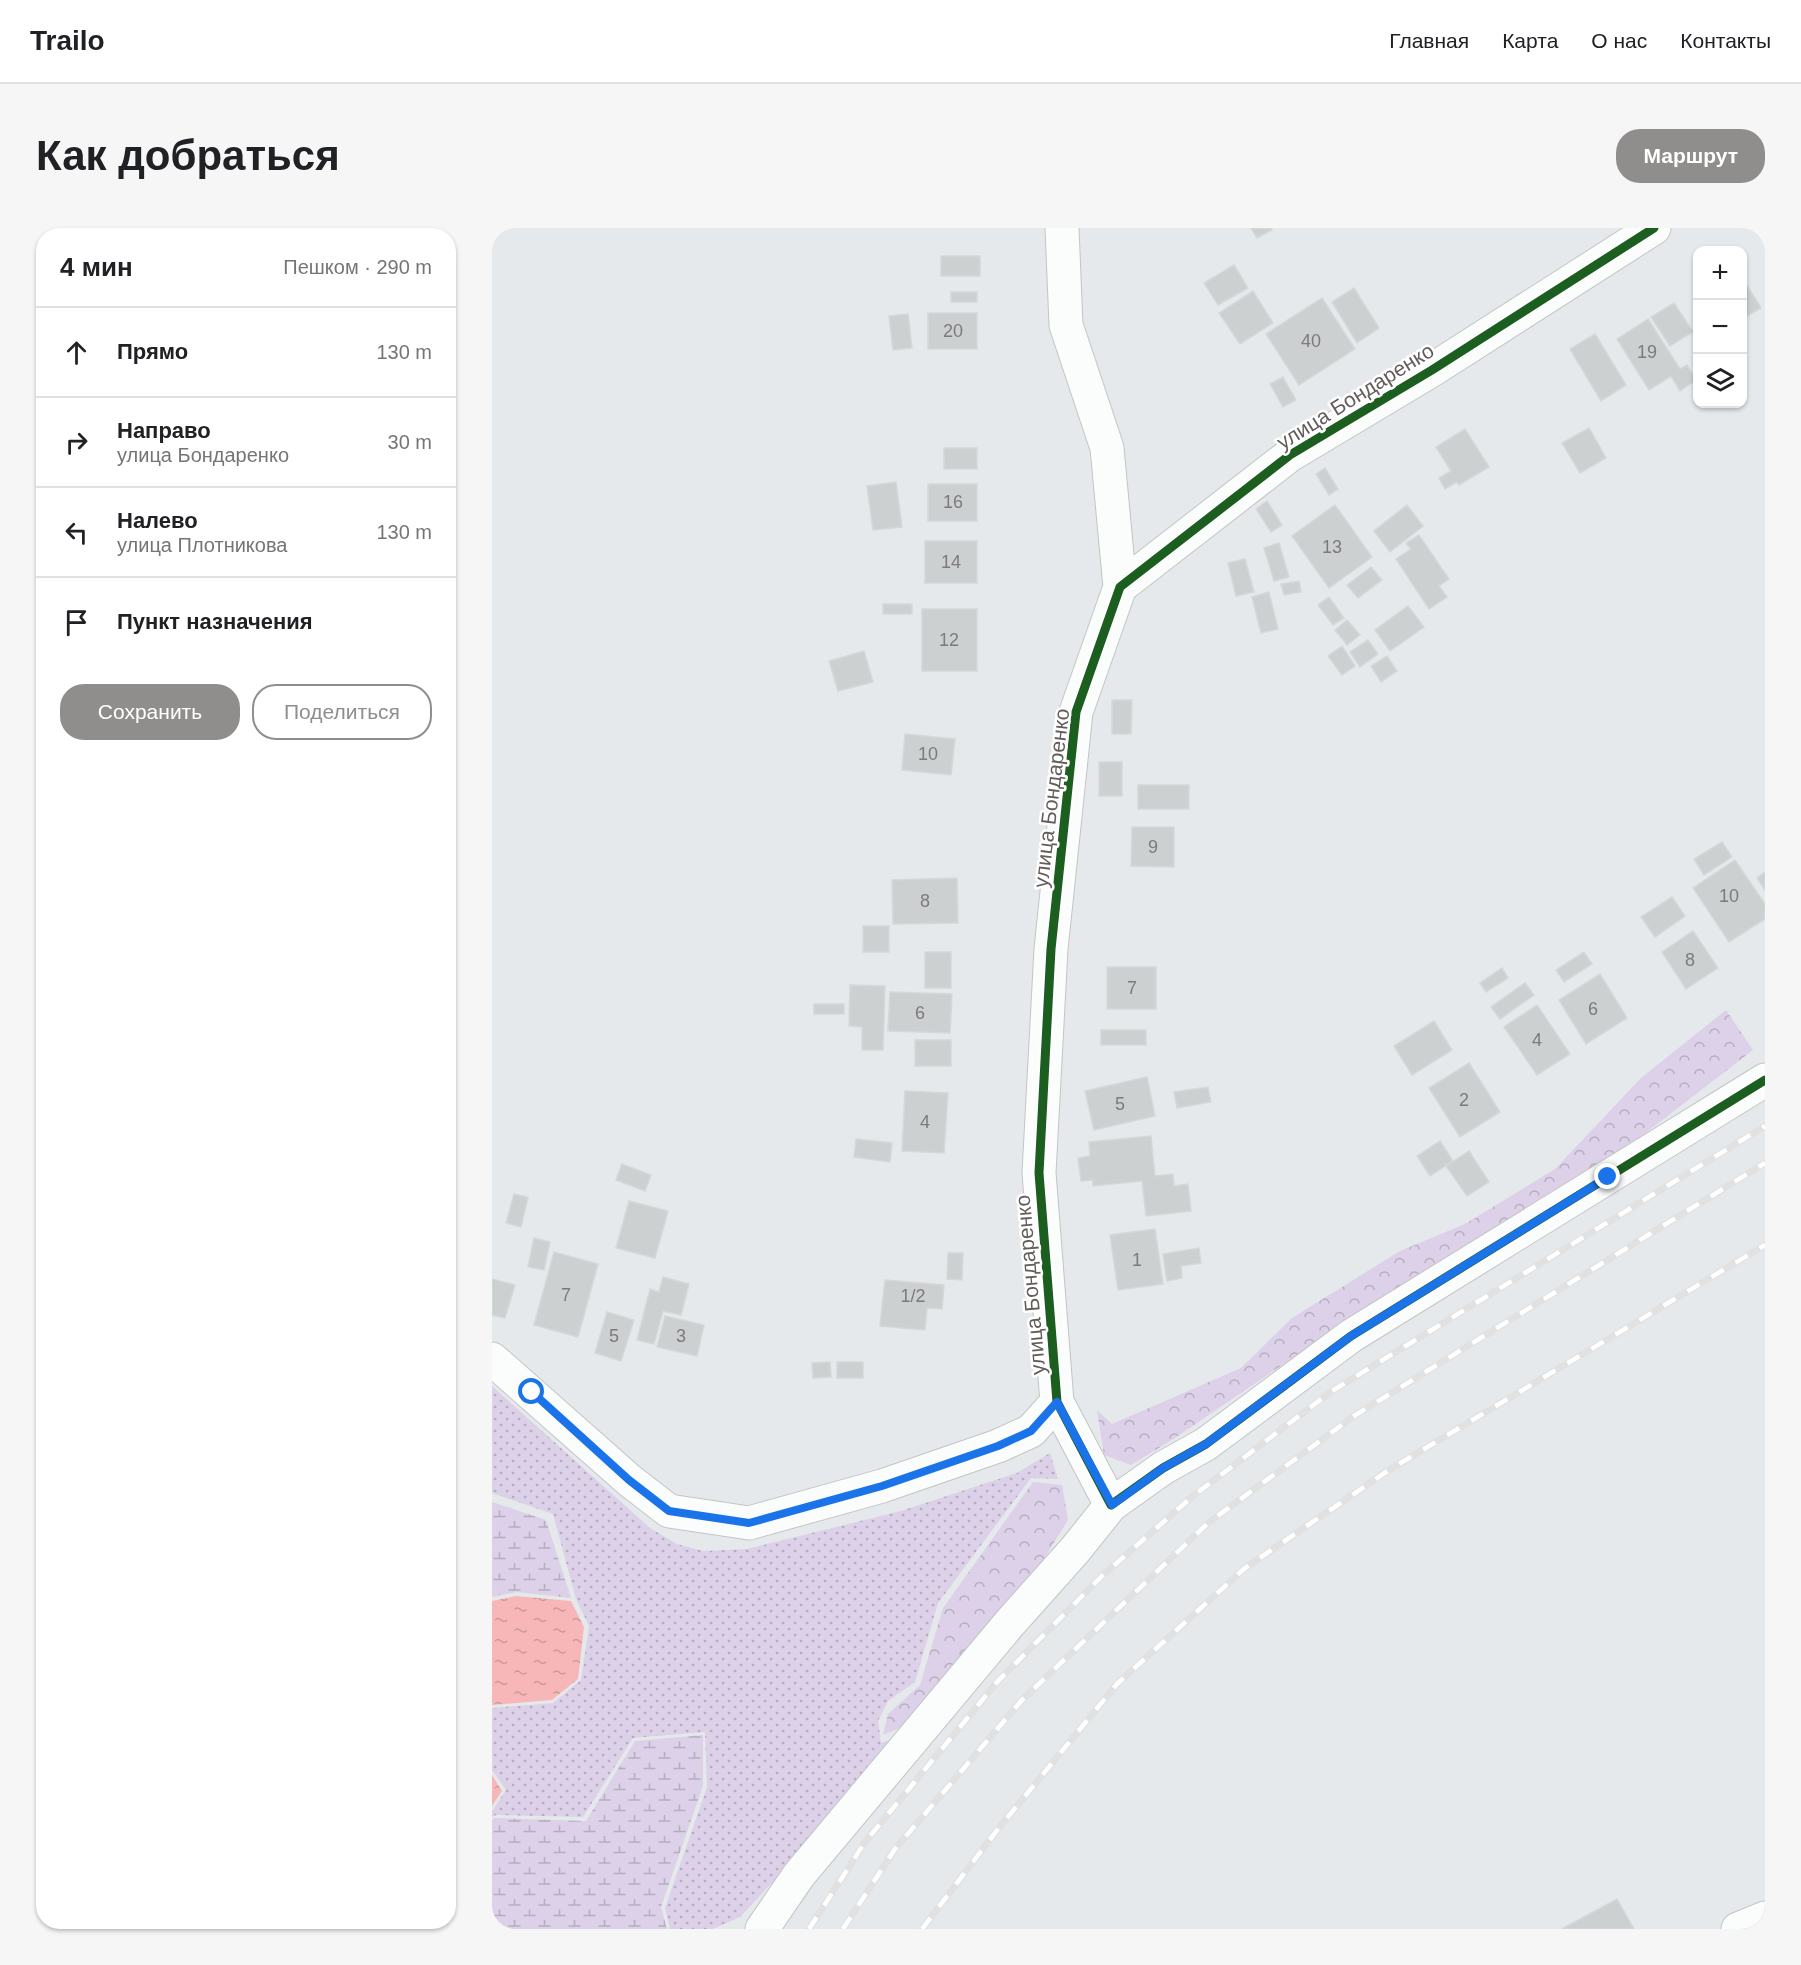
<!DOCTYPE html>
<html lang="ru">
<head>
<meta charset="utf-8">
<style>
  :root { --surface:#fff; --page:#f6f6f6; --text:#202124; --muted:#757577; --line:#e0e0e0; --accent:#908d8d }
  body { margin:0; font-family:Helvetica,sans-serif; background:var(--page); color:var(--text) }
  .controls { position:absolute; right:18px; top:18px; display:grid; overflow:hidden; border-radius:12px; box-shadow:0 2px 4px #0004 }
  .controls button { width:54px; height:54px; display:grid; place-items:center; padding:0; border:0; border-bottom:2px solid var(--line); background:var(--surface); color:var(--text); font:30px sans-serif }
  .stop { position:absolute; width:18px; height:18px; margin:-14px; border:4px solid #1a73e8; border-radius:50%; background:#fff }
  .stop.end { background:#1a73e8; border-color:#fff; box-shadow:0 2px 6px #0008 }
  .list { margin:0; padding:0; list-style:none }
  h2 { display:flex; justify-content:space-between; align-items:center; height:78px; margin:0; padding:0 24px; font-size:26px }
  h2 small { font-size:20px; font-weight:400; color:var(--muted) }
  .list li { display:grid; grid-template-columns:39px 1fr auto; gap:18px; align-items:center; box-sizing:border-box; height:90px; padding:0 24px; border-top:2px solid var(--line) }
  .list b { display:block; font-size:22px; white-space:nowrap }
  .list p { margin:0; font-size:20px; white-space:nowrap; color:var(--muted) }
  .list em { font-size:20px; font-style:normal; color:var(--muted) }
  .actions { display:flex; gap:12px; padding:18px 24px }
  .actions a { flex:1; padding:14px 0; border:2px solid var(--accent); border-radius:24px; text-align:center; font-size:21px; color:var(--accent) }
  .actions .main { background:var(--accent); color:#fff }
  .icon { flex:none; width:33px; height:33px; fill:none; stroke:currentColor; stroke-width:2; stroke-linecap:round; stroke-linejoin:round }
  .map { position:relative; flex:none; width:1273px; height:1701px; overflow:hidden; border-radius:24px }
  header { display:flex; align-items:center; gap:36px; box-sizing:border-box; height:84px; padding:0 30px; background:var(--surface); border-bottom:2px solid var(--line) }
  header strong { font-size:28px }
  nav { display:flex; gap:33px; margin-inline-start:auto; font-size:21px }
  .intro { display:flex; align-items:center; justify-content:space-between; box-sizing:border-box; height:144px; padding:0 36px }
  h1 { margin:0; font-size:42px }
  .button { padding:15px 27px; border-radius:24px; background:var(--accent); color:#fff; font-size:21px; font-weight:700 }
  main { display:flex; gap:36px; padding:0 36px }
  aside { flex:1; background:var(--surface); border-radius:24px; box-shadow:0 2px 4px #0004 }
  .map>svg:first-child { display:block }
  .grass { fill:url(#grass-dots) }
  .forest { fill:url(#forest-crowns) }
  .wetland { fill:url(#wetland-marsh) }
  .water { fill:url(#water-ripples) }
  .building { fill:#cdd0d1; stroke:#d4d8da; stroke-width:1.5 }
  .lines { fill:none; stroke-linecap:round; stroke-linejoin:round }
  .minor-casing { stroke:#c5c4c5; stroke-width:35 }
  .minor { stroke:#fbfcfc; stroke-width:33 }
  .rail-casing { stroke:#e2e1e2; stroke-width:7 }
  .rail { stroke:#fff; stroke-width:4.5; stroke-dasharray:14; stroke-linecap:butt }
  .cycleway-casing { stroke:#fff; stroke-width:13 }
  .cycleway { stroke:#1b5e20; stroke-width:9 }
  .route { stroke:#1a73e8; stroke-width:8 }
  .labels { text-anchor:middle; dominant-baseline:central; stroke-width:5; stroke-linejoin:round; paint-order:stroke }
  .number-label { font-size:18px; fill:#7e7a7a }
  .street-label { font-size:21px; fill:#635c5b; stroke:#fff }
</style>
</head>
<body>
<header>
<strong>Trailo</strong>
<nav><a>Главная</a><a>Карта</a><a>О нас</a><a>Контакты</a></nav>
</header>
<div class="intro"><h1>Как добраться</h1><a class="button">Маршрут</a></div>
<main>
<aside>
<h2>4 мин<small>Пешком · 290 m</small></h2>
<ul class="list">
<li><svg class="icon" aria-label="ahead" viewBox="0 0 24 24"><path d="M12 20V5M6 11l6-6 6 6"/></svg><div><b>Прямо</b></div><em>130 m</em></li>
<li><svg class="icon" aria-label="right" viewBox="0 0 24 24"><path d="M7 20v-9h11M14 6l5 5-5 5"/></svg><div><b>Направо</b><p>улица Бондаренко</p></div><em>30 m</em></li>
<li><svg class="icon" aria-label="left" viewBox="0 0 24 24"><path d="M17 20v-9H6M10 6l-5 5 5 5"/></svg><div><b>Налево</b><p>улица Плотникова</p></div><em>130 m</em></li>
<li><svg class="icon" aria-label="arrive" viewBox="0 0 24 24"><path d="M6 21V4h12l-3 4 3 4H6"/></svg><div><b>Пункт назначения</b></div></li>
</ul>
<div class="actions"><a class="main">Сохранить</a><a>Поделиться</a></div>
</aside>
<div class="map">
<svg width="1273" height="1701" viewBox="0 0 1273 1701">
  <defs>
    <pattern id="grass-dots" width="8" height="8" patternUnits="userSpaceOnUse" patternTransform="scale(1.5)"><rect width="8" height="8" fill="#dcd1e8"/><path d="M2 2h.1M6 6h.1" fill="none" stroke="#b6adbf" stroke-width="1.8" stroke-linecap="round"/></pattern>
    <pattern id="forest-crowns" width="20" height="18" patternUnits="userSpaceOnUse" patternTransform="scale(1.5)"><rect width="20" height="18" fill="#dcd1e8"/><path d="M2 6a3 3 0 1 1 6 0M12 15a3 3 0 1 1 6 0" fill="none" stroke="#b6adbf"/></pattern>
    <pattern id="wetland-marsh" width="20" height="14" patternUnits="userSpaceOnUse" patternTransform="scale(1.5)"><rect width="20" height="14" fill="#dcd1e8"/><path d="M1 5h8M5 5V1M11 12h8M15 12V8" fill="none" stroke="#b6adbf"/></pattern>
    <pattern id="water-ripples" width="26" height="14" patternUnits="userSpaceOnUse" patternTransform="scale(1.5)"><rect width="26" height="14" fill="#f7b7b8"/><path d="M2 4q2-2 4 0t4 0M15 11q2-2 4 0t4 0" fill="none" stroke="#cc9899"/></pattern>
  </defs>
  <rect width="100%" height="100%" fill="#e5e9eb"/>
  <polygon class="grass" points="0,1158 158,1300 185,1316 211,1323 255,1321 409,1283 525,1245 558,1225 566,1251 539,1250 446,1375 423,1454 396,1473 386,1493 389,1515 412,1507 356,1574 248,1689 221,1701 178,1701 173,1680 215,1559 213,1504 141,1510 91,1589 5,1587 0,1588 0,1583 14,1562 0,1542 0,1480 61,1475 89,1452 97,1398 84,1371 61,1286 0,1265"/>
  <g class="forest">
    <polygon points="1234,782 1261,822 1107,941 827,1112 683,1210 639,1237 612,1227 605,1182 620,1196 749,1140 800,1090 908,1023 973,996 1063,941 1149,850"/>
    <polygon points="541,1254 570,1257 576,1292 540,1350 421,1495 391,1507 396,1486 428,1457 451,1380"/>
  </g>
  <g class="wetland">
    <polygon points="0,1274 54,1292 79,1370 24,1364 0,1369"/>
    <polygon points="211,1507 211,1558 169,1679 175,1701 0,1701 0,1592 3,1590 94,1593 143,1513"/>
  </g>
  <g class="water">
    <polygon points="24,1368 79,1373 92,1399 86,1451 60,1472 0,1477 0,1373"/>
    <polygon points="0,1547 10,1563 0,1578"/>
  </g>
  <g class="building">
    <polygon points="759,0 779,0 780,2 765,10"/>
    <rect x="449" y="28" width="39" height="20"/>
    <polygon points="742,37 756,60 726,77 712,55"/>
    <polygon points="1250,49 1269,80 1250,91"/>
    <polygon points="862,60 887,100 865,115 840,74"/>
    <polygon points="761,63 781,95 748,116 727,85"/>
    <rect x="459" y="64" width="26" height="10"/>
    <polygon points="830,70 863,121 807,157 774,106"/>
    <polygon points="1182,75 1201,104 1178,118 1159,89"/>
    <rect x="436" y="85" width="49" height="36"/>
    <polygon points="416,86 420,120 401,122 397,88"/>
    <polygon points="1156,91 1188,141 1195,137 1204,152 1188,163 1179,148 1157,162 1125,111"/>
    <polygon points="1103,106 1134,157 1109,173 1078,121"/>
    <polygon points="791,149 804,172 791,179 778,156"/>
    <polygon points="1097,200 1114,230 1088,245 1070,215"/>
    <polygon points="973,201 997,239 967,257 965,254 953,261 947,250 959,243 944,219"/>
    <rect x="452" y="220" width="33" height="21"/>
    <polygon points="833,240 846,261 837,267 824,246"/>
    <polygon points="404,254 410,299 381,302 375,258"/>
    <rect x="436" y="256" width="49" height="37"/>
    <polygon points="775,273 790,297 779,304 764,281"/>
    <polygon points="843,277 880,329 837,360 800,308"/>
    <polygon points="915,277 931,298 898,324 882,303"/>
    <polygon points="927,307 957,351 947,358 955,369 937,381 904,331 919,321 914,315"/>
    <rect x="433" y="313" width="52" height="42"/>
    <polygon points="787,315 797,349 782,353 772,320"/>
    <polygon points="753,331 762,364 744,368 736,335"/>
    <polygon points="879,339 890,352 866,370 855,357"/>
    <polygon points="807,353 809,364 792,367 789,356"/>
    <polygon points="777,364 786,401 769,405 760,369"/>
    <polygon points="837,369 852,390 841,397 826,377"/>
    <rect x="391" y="376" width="29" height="10"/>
    <polygon points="916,378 932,399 898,423 883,402"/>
    <rect x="430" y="381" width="55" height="62"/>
    <polygon points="855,392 868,407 855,417 843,402"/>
    <polygon points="876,412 886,426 868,439 858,424"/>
    <polygon points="850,418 863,438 850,447 836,428"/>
    <polygon points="372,423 381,454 346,463 337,433"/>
    <polygon points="895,428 905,443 889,454 879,438"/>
    <polygon points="620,472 640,472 639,506 620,506"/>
    <polygon points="413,506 463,511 459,547 410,542"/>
    <rect x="607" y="534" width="23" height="34"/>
    <rect x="646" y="557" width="51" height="24"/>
    <polygon points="640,599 682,599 682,639 639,638"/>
    <polygon points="1230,614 1240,629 1212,647 1202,631"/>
    <polygon points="1243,632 1273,676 1273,691 1237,714 1201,660"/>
    <polygon points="1273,644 1273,662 1265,650"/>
    <polygon points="465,650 466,695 401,696 400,652"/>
    <polygon points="1180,669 1193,688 1163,709 1149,689"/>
    <rect x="371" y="698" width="26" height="26"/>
    <polygon points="1201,703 1226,740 1194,761 1170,724"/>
    <rect x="433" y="724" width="26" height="36"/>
    <polygon points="1092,724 1100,736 1072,754 1064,742"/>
    <rect x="615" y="739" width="49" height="42"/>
    <polygon points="1010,740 1016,750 994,764 988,755"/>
    <polygon points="1108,746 1135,790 1094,816 1067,772"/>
    <polygon points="1033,755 1042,767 1008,791 999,779"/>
    <polygon points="358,757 393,758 391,822 370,822 370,799 357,798"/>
    <polygon points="398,764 460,766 458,805 396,803"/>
    <rect x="322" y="776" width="30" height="10"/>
    <polygon points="1045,777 1078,826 1045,847 1012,799"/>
    <polygon points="942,793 960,822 920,847 902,818"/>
    <rect x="609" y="802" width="45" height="15"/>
    <rect x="423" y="812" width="36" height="26"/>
    <polygon points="977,835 1008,884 968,909 937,860"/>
    <polygon points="655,849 663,888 602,902 593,863"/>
    <polygon points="716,859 719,874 685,880 682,864"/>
    <polygon points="413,863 456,865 452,925 410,923"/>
    <polygon points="659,908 663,948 681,946 682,958 696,956 699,983 654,988 650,953 601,958 601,952 589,953 586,930 598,928 597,914"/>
    <polygon points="364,911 400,915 398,934 362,929"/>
    <polygon points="948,913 961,933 938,948 925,928"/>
    <polygon points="977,923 997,954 975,968 954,938"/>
    <polygon points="130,936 159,947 153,963 124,952"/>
    <polygon points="22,966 36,969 29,999 14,995"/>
    <polygon points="137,973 176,983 163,1030 124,1020"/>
    <polygon points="663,1001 671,1056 626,1062 618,1007"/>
    <polygon points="42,1010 58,1014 52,1042 36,1039"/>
    <polygon points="707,1020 709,1035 689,1038 690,1050 675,1053 671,1026"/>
    <polygon points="62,1024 106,1036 86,1109 42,1097"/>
    <polygon points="456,1025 471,1025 470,1052 455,1051"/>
    <polygon points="171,1049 197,1056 189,1087 171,1083 162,1116 145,1112 158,1061 167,1064"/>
    <polygon points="0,1051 23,1057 13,1090 0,1087"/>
    <polygon points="393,1052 452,1057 450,1081 435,1080 433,1102 388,1098"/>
    <polygon points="115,1084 142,1092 129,1133 103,1125"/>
    <polygon points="173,1088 212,1097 205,1128 165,1119"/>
    <polygon points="338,1134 339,1149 321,1150 320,1135"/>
    <rect x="345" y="1134" width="26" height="16"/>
    <polygon points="1125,1671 1142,1701 1070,1701"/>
  </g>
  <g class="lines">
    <defs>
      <g id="minor">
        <polyline points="570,0 574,97 615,220 628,359"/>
        <polyline points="0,1131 137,1252 177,1283 257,1295 390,1258 506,1218 539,1203 565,1174"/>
        <polyline points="619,1277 565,1174 547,945 559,721 584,484 628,359 798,227 940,142 1162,0"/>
        <polyline points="270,1701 307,1647 517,1396 583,1322 619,1277 671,1240 714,1216 859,1108 1273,852"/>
        <polyline points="1246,1701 1273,1690"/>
      </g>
    </defs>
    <use href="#minor" class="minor-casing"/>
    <use href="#minor" class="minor"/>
    <defs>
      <g id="rail">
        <polyline points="317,1701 373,1614 506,1453 611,1347 701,1268 840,1163 1273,898"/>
        <polyline points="351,1701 403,1621 530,1472 716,1295 862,1188 1273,935"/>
        <polyline points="430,1701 506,1601 625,1456 753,1340 897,1242 1273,1017"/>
      </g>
    </defs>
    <use href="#rail" class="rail-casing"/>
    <use href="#rail" class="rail"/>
    <defs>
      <polyline id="cycleway" points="1162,0 940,142 798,227 628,359 584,484 559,721 547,945 565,1174 619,1277 671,1240 714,1216 859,1108 1273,852"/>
    </defs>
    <use href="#cycleway" class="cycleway-casing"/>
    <use href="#cycleway" class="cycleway"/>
  </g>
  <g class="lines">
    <polyline class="route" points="40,1164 137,1252 177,1283 257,1295 390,1258 506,1218 539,1203 565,1174 620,1277 671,1240 714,1216 859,1108 1116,949"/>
  </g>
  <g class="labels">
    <g class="number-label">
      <text x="461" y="103">20</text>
      <text x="819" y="113">40</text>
      <text x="1155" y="124">19</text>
      <text x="461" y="274">16</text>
      <text x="840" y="319">13</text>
      <text x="459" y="334">14</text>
      <text x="457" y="412">12</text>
      <text x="436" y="526">10</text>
      <text x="661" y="619">9</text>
      <text x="1237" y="668">10</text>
      <text x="433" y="673">8</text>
      <text x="1198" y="732">8</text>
      <text x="640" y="760">7</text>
      <text x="1101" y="781">6</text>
      <text x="428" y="785">6</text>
      <text x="1045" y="812">4</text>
      <text x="972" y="872">2</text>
      <text x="628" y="876">5</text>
      <text x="433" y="894">4</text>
      <text x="645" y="1032">1</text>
      <text x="74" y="1067">7</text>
      <text x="421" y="1068">1/2</text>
      <text x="122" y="1108">5</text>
      <text x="189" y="1108">3</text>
    </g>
    <g class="street-label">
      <text transform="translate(863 168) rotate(-32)">улица Бондаренко</text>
      <text transform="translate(559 570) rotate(-83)">улица Бондаренко</text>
      <text transform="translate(538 1057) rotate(-95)">улица Бондаренко</text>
    </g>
  </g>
</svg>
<div class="controls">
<button>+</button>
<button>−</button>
<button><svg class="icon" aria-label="layers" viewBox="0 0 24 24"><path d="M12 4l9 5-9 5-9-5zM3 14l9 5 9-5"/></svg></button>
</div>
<div class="stop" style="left:40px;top:1164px"></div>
<div class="stop end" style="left:1116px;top:949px"></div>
</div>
</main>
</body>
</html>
